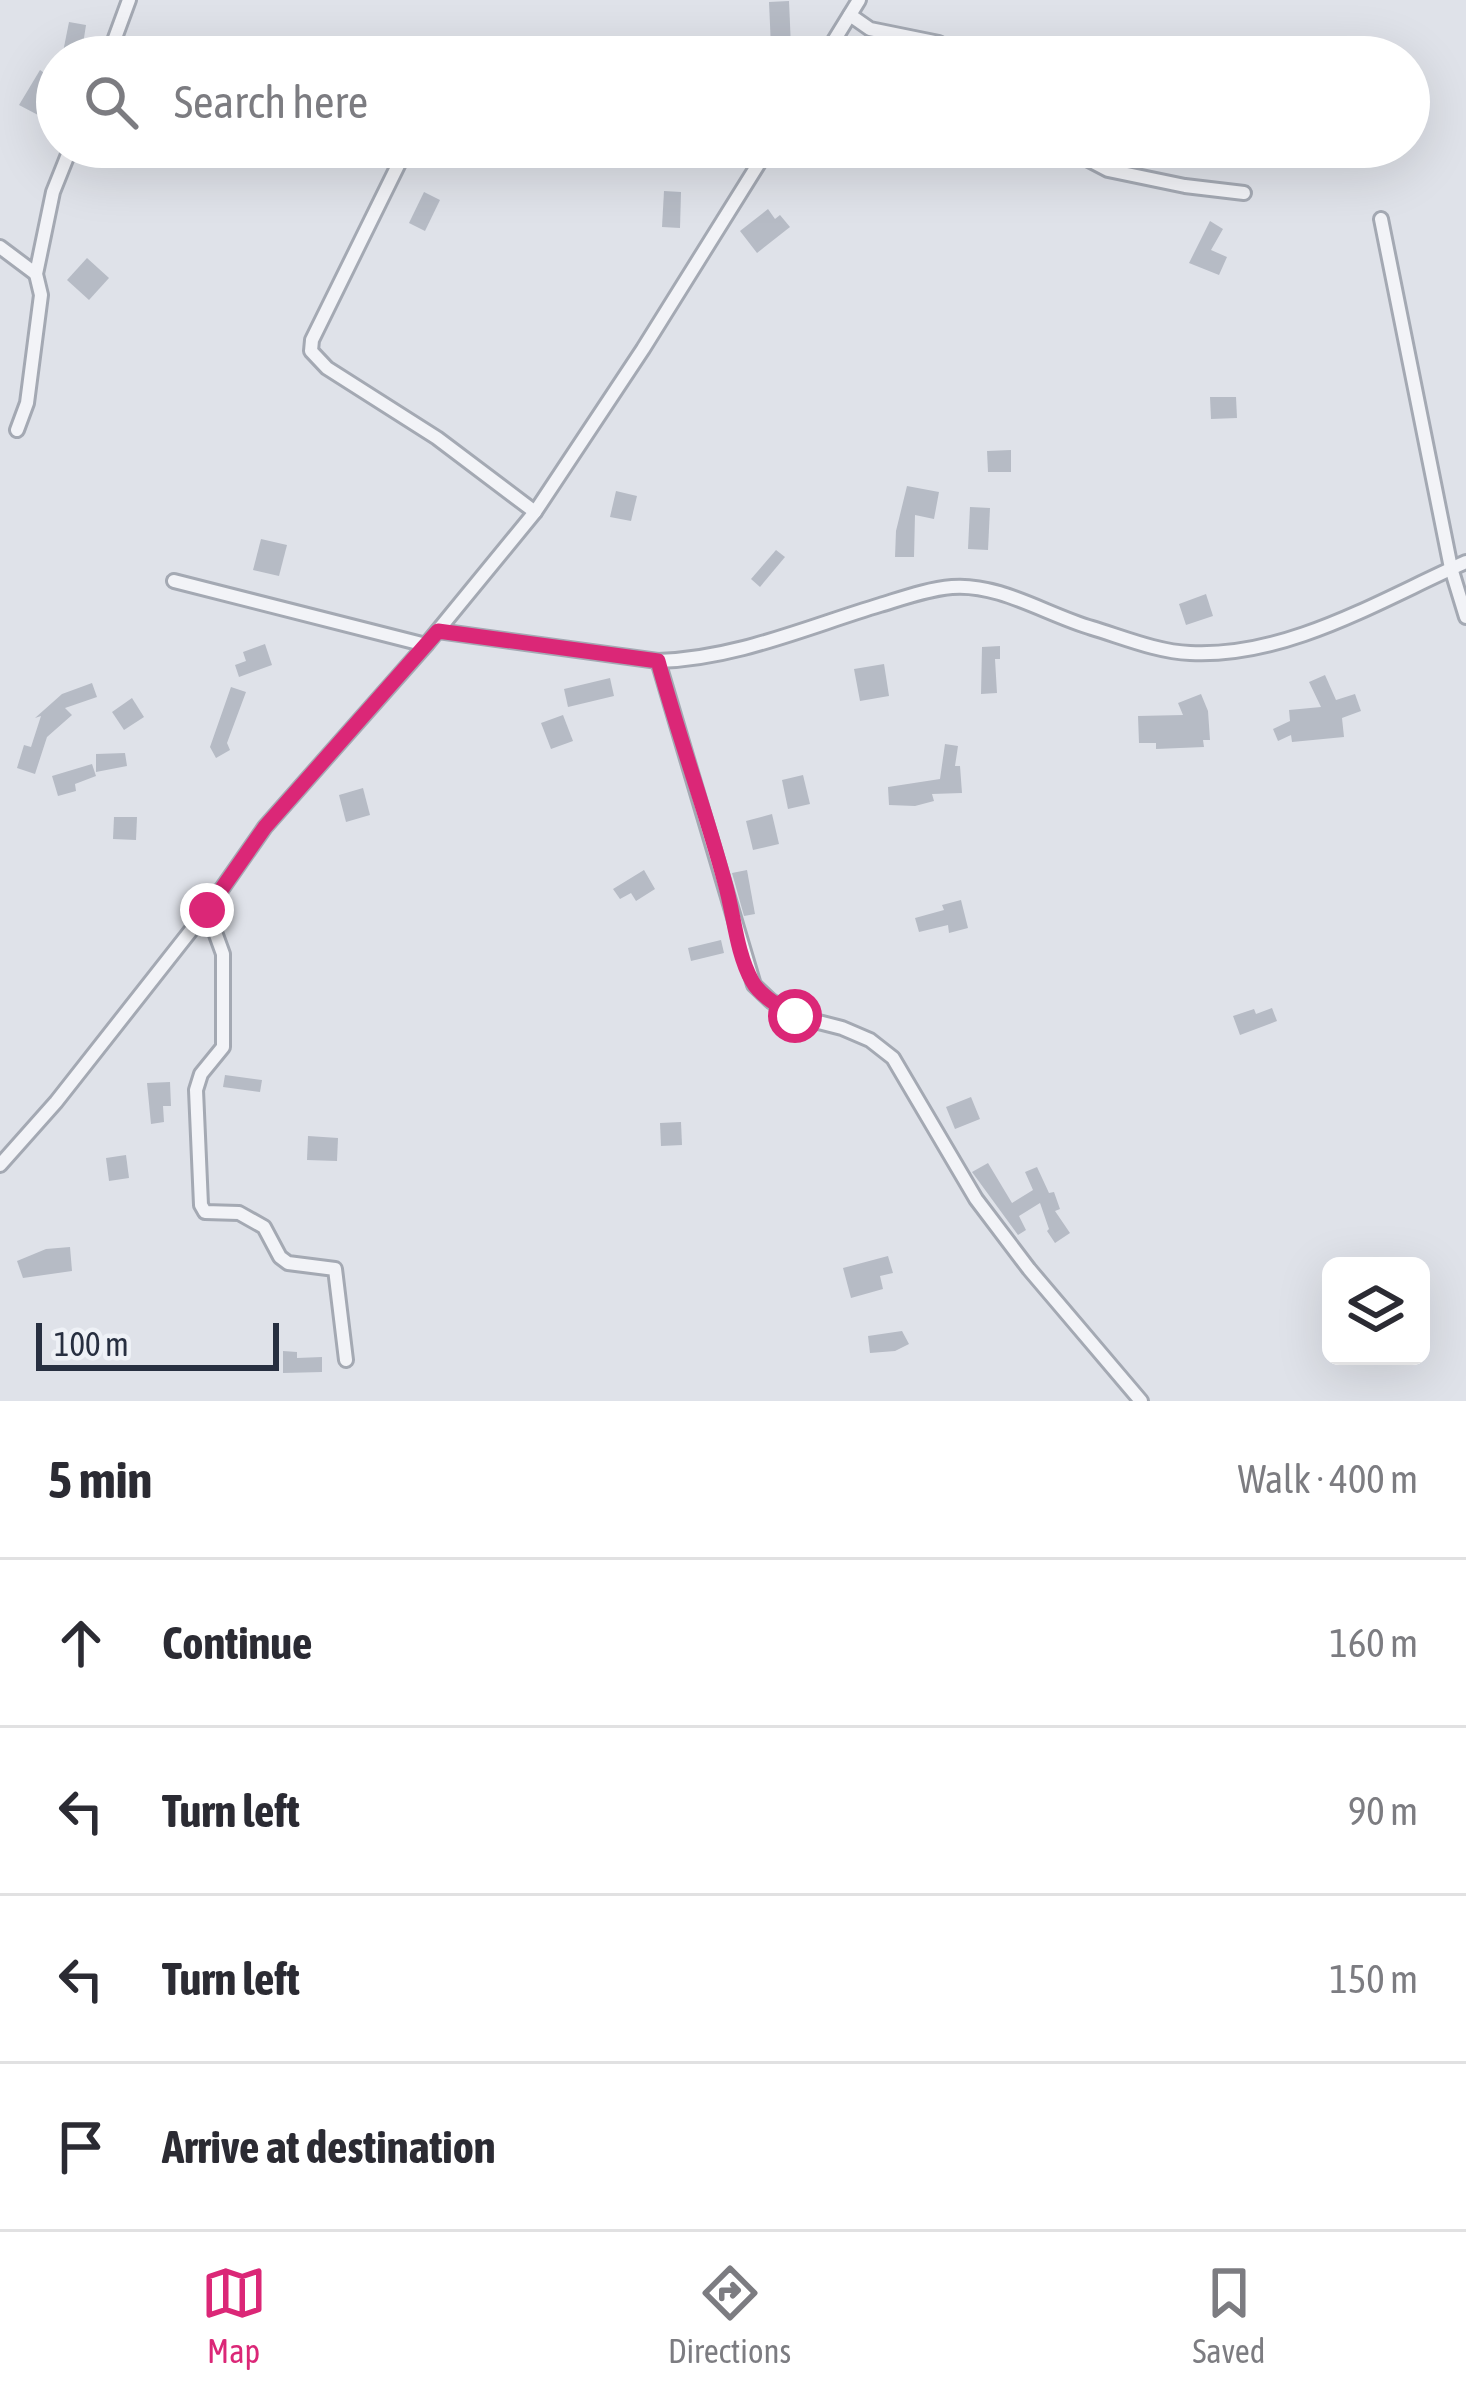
<!DOCTYPE html>
<html lang="en">
<head>
<meta charset="utf-8">
<style>
  :root { --surface:#fff; --page:#f2f2f3; --text:#2b2b33; --muted:#7c7c81; --line:#e1e1e2; --accent:#db2777 }
  body { margin:0; font-family:"Asap Condensed",sans-serif; background:var(--page); color:var(--text) }
  .controls { position:absolute; right:36px; bottom:36px; display:grid; overflow:hidden; border-radius:18px; box-shadow:0 12px 48px #0002 }
  .controls button { width:108px; height:108px; display:grid; place-items:center; padding:0; border:0; border-bottom:3px solid var(--line); background:var(--surface); color:var(--text); font:60px sans-serif }
  .scale { position:absolute; left:36px; bottom:30px; width:243px; box-sizing:border-box; padding-left:12px; border:6px solid #272f40; border-top:0; font-size:33px; line-height:42px; white-space:nowrap; color:#272f40; -webkit-text-stroke:9px #eef1f6; paint-order:stroke }
  .stop { position:absolute; width:36px; height:36px; margin:-27px; border:9px solid #db2777; border-radius:50%; background:#fff }
  .stop.end { background:#db2777; border-color:#fff; box-shadow:0 3px 12px #0008 }
  .list { margin:0; padding:0; list-style:none }
  h2 { display:flex; justify-content:space-between; align-items:center; height:156px; margin:0; padding:0 48px; font-size:51px }
  h2 small { font-size:39px; font-weight:400; color:var(--muted) }
  .list li { display:grid; grid-template-columns:78px 1fr auto; gap:36px; align-items:center; box-sizing:border-box; height:168px; padding:0 48px; border-top:3px solid var(--line) }
  .list b { display:block; font-size:45px; white-space:nowrap }
  .list em { font-size:39px; font-style:normal; color:var(--muted) }
  .icon { flex:none; width:66px; height:66px; fill:none; stroke:currentColor; stroke-width:2; stroke-linecap:round; stroke-linejoin:round }
  .map { position:relative; flex:none; width:1466px; height:1401px; overflow:hidden }
  .search { position:absolute; background:var(--surface); box-shadow:0 12px 48px #0002; left:36px; right:36px; top:36px; height:132px; display:flex; align-items:center; gap:30px; box-sizing:border-box; padding:0 42px; border-radius:66px; color:var(--muted); font-size:45px }
  .sheet { height:828px; background:var(--surface) }
  nav { display:flex; justify-content:space-around; align-items:center; box-sizing:border-box; height:168px; border-top:3px solid var(--line); background:var(--surface); font-size:33px; color:var(--muted) }
  nav a { display:grid; justify-items:center; gap:6px }
  nav .on { color:var(--accent) }
  .map>svg:first-child { display:block }
  .building { fill:#b6bbc5 }
  .lines { fill:none; stroke-linecap:round; stroke-linejoin:round }
  .street-casing { stroke:#a4a9b3; stroke-width:18 }
  .street { stroke:#f2f3f7; stroke-width:12 }
  .route { stroke:#db2777; stroke-width:15 }
</style>
</head>
<body>
<div class="map">
<svg width="1466" height="1401" viewBox="0 0 1466 1401">
  <rect width="100%" height="100%" fill="#dfe2e9"/>
  <g class="building">
    <polygon points="789,1 791,47 771,47 769,2"/>
    <polygon points="69,22 86,25 81,57 62,57"/>
    <polygon points="40,70 57,82 57,87 38,115 19,105"/>
    <polygon points="664,191 681,192 680,228 662,227"/>
    <polygon points="424,192 440,200 425,231 409,223"/>
    <polygon points="768,209 775,219 780,215 790,227 757,253 740,231"/>
    <polygon points="1210,221 1223,229 1211,250 1227,257 1219,275 1189,263"/>
    <polygon points="87,258 109,278 89,300 67,280"/>
    <polygon points="1210,397 1236,397 1237,418 1211,419"/>
    <polygon points="1011,450 1011,472 988,472 987,451"/>
    <polygon points="907,486 939,492 934,519 915,515 914,557 895,557 896,531"/>
    <polygon points="616,491 637,496 631,521 610,517"/>
    <polygon points="970,507 990,508 988,550 968,549"/>
    <polygon points="261,539 287,545 279,576 253,570"/>
    <polygon points="776,550 785,557 760,587 751,579"/>
    <polygon points="1206,594 1213,616 1186,625 1179,604"/>
    <polygon points="265,644 272,665 239,677 235,665 246,661 243,652"/>
    <polygon points="1000,646 1000,659 995,659 997,693 981,694 982,647"/>
    <polygon points="884,664 889,696 860,701 854,669"/>
    <polygon points="1325,675 1336,700 1355,694 1361,711 1342,718 1344,737 1292,742 1291,735 1278,741 1273,729 1290,721 1289,710 1321,707 1309,682"/>
    <polygon points="610,678 614,696 568,707 564,689"/>
    <polygon points="92,683 97,697 65,708 72,715 47,737 35,774 17,768 24,745 31,747 41,716 35,718 62,694"/>
    <polygon points="231,687 246,692 227,743 230,750 216,758 210,747"/>
    <polygon points="1201,694 1208,711 1210,740 1203,740 1204,747 1156,749 1156,743 1139,743 1138,716 1183,715 1178,703"/>
    <polygon points="132,698 144,717 124,730 112,712"/>
    <polygon points="563,715 573,741 551,749 541,723"/>
    <polygon points="945,744 958,746 955,766 960,766 962,793 932,794 934,801 915,806 889,805 888,787 940,779"/>
    <polygon points="125,753 127,766 96,772 96,754"/>
    <polygon points="92,764 96,776 75,784 76,791 58,796 52,776"/>
    <polygon points="803,775 810,804 788,809 782,780"/>
    <polygon points="363,788 370,815 346,822 339,795"/>
    <polygon points="772,814 779,844 753,850 746,821"/>
    <polygon points="114,817 137,817 136,840 113,839"/>
    <polygon points="644,870 655,889 636,901 631,893 620,899 613,889"/>
    <polygon points="747,870 755,914 744,916 732,873"/>
    <polygon points="961,900 968,928 949,933 948,925 919,932 915,918 944,910 942,905"/>
    <polygon points="721,940 724,953 691,961 688,948"/>
    <polygon points="1272,1008 1277,1021 1240,1035 1233,1016 1254,1009 1256,1014"/>
    <polygon points="225,1075 262,1080 260,1092 223,1087"/>
    <polygon points="170,1082 171,1106 163,1106 164,1122 151,1124 147,1083"/>
    <polygon points="971,1097 980,1119 955,1129 946,1107"/>
    <polygon points="681,1122 682,1145 661,1146 660,1123"/>
    <polygon points="308,1136 338,1138 337,1161 307,1160"/>
    <polygon points="126,1155 129,1178 109,1181 106,1158"/>
    <polygon points="988,1163 1012,1203 1033,1190 1025,1172 1037,1167 1049,1193 1054,1192 1060,1209 1055,1211 1070,1233 1055,1243 1047,1231 1049,1229 1040,1203 1019,1216 1026,1230 1018,1235 972,1172"/>
    <polygon points="70,1247 72,1271 23,1278 17,1261 46,1249"/>
    <polygon points="888,1256 893,1273 880,1276 883,1289 851,1298 843,1268"/>
    <polygon points="902,1331 909,1344 895,1351 870,1353 868,1336"/>
    <polygon points="283,1351 297,1352 297,1358 322,1357 322,1372 283,1373"/>
  </g>
  <g class="lines">
    <defs>
      <g id="street">
        <polyline points="850,15 870,29 939,43 949,57"/>
        <polyline points="108,57 129,0"/>
        <polyline points="435,57 438,47"/>
        <polyline points="824,57 859,0"/>
        <polyline points="407,147 312,340 311,351 327,368 437,438 535,512"/>
        <polyline points="1064,147 1108,170 1185,186 1244,193"/>
        <polyline points="1381,219 1451,568 1466,617"/>
        <polyline points="0,247 36,274"/>
        <polyline points="17,430 27,403 41,295 36,274 53,192 71,147"/>
        <polyline points="174,581 426,645"/>
        <path d="M438,631L658,661C735,659 807,627 880,605C903,598 928,589 952,587C999,583 1047,615 1092,628C1122,637 1158,652 1190,653C1287,658 1380,600 1466,562"/>
        <polyline points="658,661 754,985 771,1001 795,1016 842,1028 870,1040 893,1058 976,1199 1029,1269 1141,1401"/>
        <polyline points="207,910 223,954 223,1047 201,1074 196,1090 201,1205 205,1212 239,1213 264,1227 280,1257 288,1263 335,1269 346,1360"/>
        <polyline points="0,1165 56,1102 207,910 265,827 426,645 535,512 643,349 769,147"/>
      </g>
    </defs>
    <use href="#street" class="street-casing"/>
    <use href="#street" class="street"/>
  </g>
  <g class="lines">
    <path class="route" d="M207,910L265,827L438,631L658,661C678,735 705,808 725,883C734,914 736,952 752,981C761,997 779,1006 795,1016"/>
  </g>
</svg>
<div class="controls">
<button><svg class="icon" aria-label="layers" viewBox="0 0 24 24"><path d="M12 4l9 5-9 5-9-5zM3 14l9 5 9-5"/></svg></button>
</div>
<div class="scale">100 m</div>
<div class="stop" style="left:795px;top:1016px"></div>
<div class="stop end" style="left:207px;top:910px"></div>
<div class="search"><svg class="icon" aria-label="search" viewBox="0 0 24 24"><circle cx="10" cy="10" r="6"/><path d="M15 15l6 6"/></svg>Search here</div>
</div>
<section class="sheet">
<h2>5 min<small>Walk · 400 m</small></h2>
<ul class="list">
<li><svg class="icon" aria-label="ahead" viewBox="0 0 24 24"><path d="M12 20V5M6 11l6-6 6 6"/></svg><div><b>Continue</b></div><em>160 m</em></li>
<li><svg class="icon" aria-label="left" viewBox="0 0 24 24"><path d="M17 20v-9H6M10 6l-5 5 5 5"/></svg><div><b>Turn left</b></div><em>90 m</em></li>
<li><svg class="icon" aria-label="left" viewBox="0 0 24 24"><path d="M17 20v-9H6M10 6l-5 5 5 5"/></svg><div><b>Turn left</b></div><em>150 m</em></li>
<li><svg class="icon" aria-label="arrive" viewBox="0 0 24 24"><path d="M6 21V4h12l-3 4 3 4H6"/></svg><div><b>Arrive at destination</b></div></li>
</ul>
</section>
<nav>
<a class="on"><svg class="icon" aria-label="map" viewBox="0 0 24 24"><path d="M3 6l6-2 6 2 6-2v14l-6 2-6-2-6 2zM9 4v14M15 6v14"/></svg>Map</a>
<a><svg class="icon" aria-label="directions" viewBox="0 0 24 24"><path d="M12 3l9 9-9 9-9-9zM9 14v-3h6M13 9l2 2-2 2"/></svg>Directions</a>
<a><svg class="icon" aria-label="saved" viewBox="0 0 24 24"><path d="M7 4h10v16l-5-4-5 4z"/></svg>Saved</a>
</nav>
</body>
</html>
